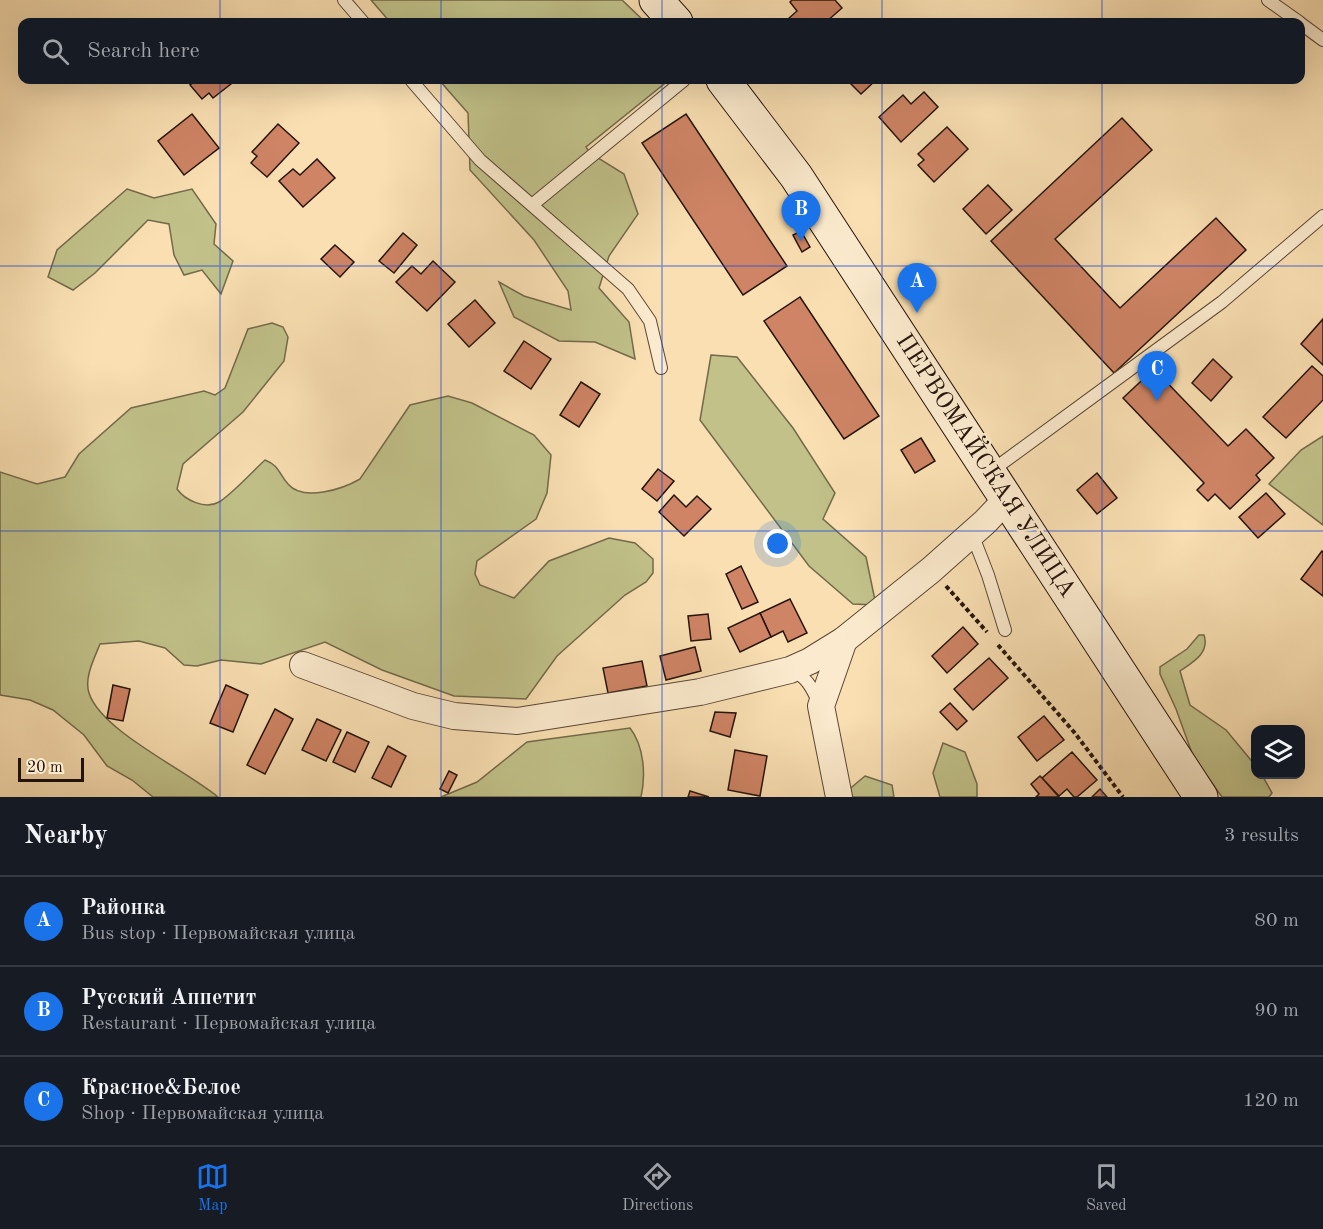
<!DOCTYPE html>
<html lang="en">
<head>
<meta charset="utf-8">
<style>
  :root { --surface:#171b24; --page:#20242c; --text:#f1f3f6; --muted:#9ea1a6; --line:#363941; --accent:#1a73e8 }
  body { margin:0; font-family:"Old Standard TT",serif; background:var(--page); color:var(--text) }
  .controls { position:absolute; right:18px; bottom:18px; display:grid; overflow:hidden; border-radius:12px; box-shadow:0 6px 24px #0002 }
  .controls button { width:54px; height:54px; display:grid; place-items:center; padding:0; border:0; border-bottom:2px solid var(--line); background:var(--surface); color:var(--text); font:30px sans-serif }
  .scale { position:absolute; left:18px; bottom:15px; width:66px; box-sizing:border-box; padding-left:6px; border:3px solid #25140b; border-top:0; font-size:16px; line-height:21px; white-space:nowrap; color:#25140b; -webkit-text-stroke:4px #fbeacd; paint-order:stroke }
  .you { position:absolute; left:778px; top:544px; width:21px; height:21px; margin:-15px; border:4px solid #fff; border-radius:50%; background:#1a73e8; box-shadow:0 0 0 9px #1a73e833 }
  .badge { display:grid; place-items:center; width:39px; height:39px; border-radius:50%; background:var(--accent); color:#fff; font-size:20px; font-weight:700 }
  .pin { position:absolute; translate:-50% -50px; filter:drop-shadow(0 2px 3px #0008) }
  .pin::after { content:''; position:absolute; top:32px; width:21px; height:18px; background:inherit; clip-path:polygon(0 0,100% 0,50% 100%) }
  .list { margin:0; padding:0; list-style:none }
  h2 { display:flex; justify-content:space-between; align-items:center; height:78px; margin:0; padding:0 24px; font-size:26px }
  h2 small { font-size:20px; font-weight:400; color:var(--muted) }
  .list li { display:grid; grid-template-columns:39px 1fr auto; gap:18px; align-items:center; box-sizing:border-box; height:90px; padding:0 24px; border-top:2px solid var(--line) }
  .list b { display:block; font-size:22px; white-space:nowrap }
  .list p { margin:0; font-size:20px; white-space:nowrap; color:var(--muted) }
  .list em { font-size:20px; font-style:normal; color:var(--muted) }
  .icon { flex:none; width:33px; height:33px; fill:none; stroke:currentColor; stroke-width:2; stroke-linecap:round; stroke-linejoin:round }
  .map { position:relative; flex:none; width:1323px; height:797px; overflow:hidden }
  .search { position:absolute; background:var(--surface); box-shadow:0 6px 24px #0002; left:18px; right:18px; top:18px; height:66px; display:flex; align-items:center; gap:15px; box-sizing:border-box; padding:0 21px; border-radius:12px; color:var(--muted); font-size:22px }
  .sheet { height:348px; background:var(--surface) }
  nav { display:flex; justify-content:space-around; align-items:center; box-sizing:border-box; height:84px; border-top:2px solid var(--line); background:var(--surface); font-size:16px; color:var(--muted) }
  nav a { display:grid; justify-items:center; gap:3px }
  nav .on { color:var(--accent) }
  .map>svg:first-child { display:block }
  .green { fill:#c1c189; stroke:#736a4a; stroke-width:1.5 }
  .building { fill:#ce8465; stroke:#25140b; stroke-width:1.5 }
  .lines { fill:none; stroke-linecap:round; stroke-linejoin:round }
  .lane-casing { stroke:#5a4735; stroke-width:14 }
  .street-casing { stroke:#5a4735; stroke-width:28 }
  .secondary-casing { stroke:#25140b; stroke-width:35 }
  .path { stroke:#25140b; stroke-width:4; stroke-dasharray:4.5 3; stroke-linecap:butt }
  .lane { stroke:#fbeacd; stroke-width:12 }
  .street { stroke:#fbeacd; stroke-width:26 }
  .secondary { stroke:#fbeacd; stroke-width:33 }
  .grid { fill:none; stroke:#1d4ed8; stroke-width:1.5; stroke-opacity:0.55 }
  .labels { text-anchor:middle; dominant-baseline:central; stroke-width:5; stroke-linejoin:round; paint-order:stroke }
  .street-label { font-size:24px; fill:#25140b; stroke:#fbeacd }
</style>
</head>
<body>
<div class="map">
<svg width="1323" height="797" viewBox="0 0 1323 797">
  <rect width="100%" height="100%" fill="#f9dfb2"/>
  <filter id="stains"><feTurbulence type="fractalNoise" baseFrequency=".00333" numOctaves="4"/><feColorMatrix values="0 0 0 0 .2 0 0 0 0 .09 0 0 0 0 .02 0 0 0 .5 -.17"/></filter>
  <radialGradient id="worn" r=".72"><stop offset=".6" stop-color="#630" stop-opacity="0"/><stop offset="1" stop-color="#630" stop-opacity=".3"/></radialGradient>
  <g class="green">
    <polygon points="371,0 622,0 645,22 390,22"/>
    <polygon points="439,80 669,80 586,147 590,153 624,174 638,214 609,256 599,288 629,322 635,359 595,342 559,341 514,317 499,282 524,296 571,310 568,291 534,240 470,170 468,113"/>
    <polygon points="127,189 154,198 192,189 216,224 214,244 233,261 221,294 202,270 184,275 174,255 169,224 148,220 95,273 73,290 48,277 57,250"/>
    <path d="M272,323L283,327L288,337L284,361L243,412L183,464L177,489C185,500 205,510 219,502C231,495 253,471 265,460C280,466 278,473 288,484C303,502 343,489 360,479L410,405L448,396L472,403L534,435L551,455L547,493L536,519L477,561L475,574L480,585L514,598L549,561L609,538L635,543L653,559V573L646,582L625,595L557,656L526,699L454,696L382,670L325,642L261,664L221,660L197,666L184,665L165,648L139,641L100,644C94,659 84,678 89,693C101,731 186,770 218,797H153L132,780L107,766L84,735L53,710L30,700L0,695V472L37,484L65,477L79,454L131,408L204,391L215,395L225,388L248,329Z"/>
    <polygon points="711,355 737,357 793,428 835,493 823,519 866,557 876,605 853,604 809,566 700,420"/>
    <polygon points="1323,436 1323,525 1269,484 1301,450"/>
    <path d="M1199,635H1204C1210,653 1193,662 1180,671L1190,705L1226,730L1255,765L1256,774L1262,775L1272,793L1269,797H1222L1193,756L1176,709L1160,674V667L1187,649Z"/>
    <path d="M630,728C644,746 646,775 641,797H441L477,782L527,742Z"/>
    <polygon points="943,743 965,752 977,784 977,797 940,797 933,773"/>
    <polygon points="865,776 892,785 894,797 848,797 846,792"/>
  </g>
  <g class="building">
    <polygon points="792,0 835,0 842,8 826,22 791,22 788,19 797,11 790,2"/>
    <polygon points="197,80 236,80 213,98 209,93 202,99 190,85"/>
    <polygon points="847,80 876,80 861,94"/>
    <polygon points="924,92 938,107 901,142 879,117 903,95 911,104"/>
    <polygon points="192,114 219,148 184,175 158,141"/>
    <polygon points="686,114 787,266 743,295 642,143"/>
    <polygon points="1122,118 1152,150 1055,239 1120,308 1216,218 1246,250 1114,373 991,241"/>
    <polygon points="278,124 299,143 267,177 251,163 257,156 252,152"/>
    <polygon points="947,127 968,149 934,182 918,165 924,160 918,154"/>
    <polygon points="317,159 335,178 303,207 279,181 293,169 300,175"/>
    <polygon points="988,185 1012,210 986,234 963,209"/>
    <polygon points="801,231 810,247 802,252 793,235"/>
    <polygon points="403,233 417,245 394,273 379,261"/>
    <polygon points="335,245 354,262 340,277 321,259"/>
    <polygon points="433,261 455,282 427,311 396,282 412,266 421,274"/>
    <polygon points="800,297 879,416 844,439 764,321"/>
    <polygon points="475,300 495,323 469,347 448,324"/>
    <polygon points="1323,319 1323,365 1301,344"/>
    <polygon points="524,341 551,359 531,389 504,371"/>
    <polygon points="1213,359 1232,377 1211,401 1192,383"/>
    <polygon points="1312,366 1323,376 1323,400 1286,438 1263,417"/>
    <polygon points="1154,369 1228,446 1246,429 1274,458 1256,475 1260,480 1230,509 1215,494 1208,501 1197,490 1204,483 1123,398"/>
    <polygon points="581,382 600,394 579,427 560,415"/>
    <polygon points="921,438 935,461 915,473 901,450"/>
    <polygon points="658,469 674,481 657,501 642,489"/>
    <polygon points="1097,473 1117,498 1097,514 1077,490"/>
    <polygon points="1266,493 1285,514 1258,538 1239,517"/>
    <polygon points="674,495 686,507 697,496 711,509 684,536 659,512"/>
    <polygon points="1322,551 1323,552 1323,596 1301,579"/>
    <polygon points="741,566 758,602 742,609 726,574"/>
    <polygon points="790,599 807,633 788,642 783,631 771,637 760,613"/>
    <polygon points="760,613 771,637 740,652 728,628"/>
    <polygon points="708,614 711,639 691,641 688,616"/>
    <polygon points="963,627 978,644 947,673 932,656"/>
    <polygon points="695,647 701,671 666,680 660,656"/>
    <polygon points="989,658 1008,678 973,710 954,689"/>
    <polygon points="642,661 647,686 608,693 603,668"/>
    <polygon points="113,685 130,689 123,721 107,718"/>
    <polygon points="226,685 248,695 233,732 210,723"/>
    <polygon points="950,703 967,721 957,730 940,712"/>
    <polygon points="275,709 293,719 265,774 247,765"/>
    <polygon points="715,712 736,713 730,737 710,731"/>
    <polygon points="1044,716 1064,740 1037,761 1018,737"/>
    <polygon points="317,719 341,730 326,761 302,750"/>
    <polygon points="347,732 369,742 355,772 333,762"/>
    <polygon points="388,746 406,756 391,787 372,778"/>
    <polygon points="735,750 767,756 760,796 728,790"/>
    <polygon points="1072,752 1097,780 1077,797 1074,797 1067,789 1059,796 1042,778"/>
    <polygon points="449,771 457,775 448,793 440,789"/>
    <polygon points="1040,776 1042,778 1059,797 1036,797 1039,794 1031,784"/>
    <polygon points="1100,789 1107,797 1092,797"/>
    <polygon points="690,791 709,797 688,797"/>
  </g>
  <g class="lines">
    <defs>
      <g id="lane">
        <polyline points="344,0 363,22"/>
        <polyline points="1268,0 1299,22"/>
        <polyline points="1300,23 1323,40"/>
        <polyline points="411,80 480,160 628,289 650,321 661,368"/>
        <polyline points="532,205 684,80"/>
        <polyline points="990,472 1222,302 1323,216"/>
        <polyline points="972,534 988,575 1005,630"/>
        <path d="M790,670C806,675 812,688 819,703"/>
      </g>
      <g id="street">
        <polyline points="303,665 413,706 454,716 517,721 700,692 790,670 810,661 844,640 931,570 985,522 1007,499"/>
        <polyline points="839,797 821,706 844,640"/>
      </g>
      <g id="secondary">
        <polyline points="656,0 676,22"/>
        <polyline points="723,80 796,176 1201,797"/>
      </g>
    </defs>
    <use href="#lane" class="lane-casing"/>
    <use href="#street" class="street-casing"/>
    <use href="#secondary" class="secondary-casing"/>
    <g class="path">
      <polyline points="946,586 987,632"/>
      <polyline points="998,645 1074,732 1123,797"/>
    </g>
    <use href="#lane" class="lane"/>
    <use href="#street" class="street"/>
    <use href="#secondary" class="secondary"/>
  </g>
  <path class="grid" d="M220,0V22M441,0V22M662,0V22M882,0V22M1102,0V22M220,80V797M441,80V797M662,80V797M882,80V797M1102,80V797M0,266H1323M0,531H1323"/>
  <g class="labels">
    <g class="street-label">
      <text transform="translate(985 466) rotate(57)">ПЕРВОМАЙСКАЯ УЛИЦА</text>
    </g>
  </g>
  <rect width="100%" height="100%" filter="url(#stains)"/>
  <rect width="100%" height="100%" fill="url(#worn)"/>
</svg>
<div class="controls">
<button><svg class="icon" aria-label="layers" viewBox="0 0 24 24"><path d="M12 4l9 5-9 5-9-5zM3 14l9 5 9-5"/></svg></button>
</div>
<div class="scale">20 m</div>
<div class="you"></div>
<div class="pin badge" style="left:917px;top:313px">A</div>
<div class="pin badge" style="left:801px;top:241px">B</div>
<div class="pin badge" style="left:1157px;top:401px">C</div>
<div class="search"><svg class="icon" aria-label="search" viewBox="0 0 24 24"><circle cx="10" cy="10" r="6"/><path d="M15 15l6 6"/></svg>Search here</div>
</div>
<section class="sheet">
<h2>Nearby<small>3 results</small></h2>
<ul class="list">
<li><span class="badge">A</span><div><b>Районка</b><p>Bus stop · Первомайская улица</p></div><em>80 m</em></li>
<li><span class="badge">B</span><div><b>Русский Аппетит</b><p>Restaurant · Первомайская улица</p></div><em>90 m</em></li>
<li><span class="badge">C</span><div><b>Красное&amp;Белое</b><p>Shop · Первомайская улица</p></div><em>120 m</em></li>
</ul>
</section>
<nav>
<a class="on"><svg class="icon" aria-label="map" viewBox="0 0 24 24"><path d="M3 6l6-2 6 2 6-2v14l-6 2-6-2-6 2zM9 4v14M15 6v14"/></svg>Map</a>
<a><svg class="icon" aria-label="directions" viewBox="0 0 24 24"><path d="M12 3l9 9-9 9-9-9zM9 14v-3h6M13 9l2 2-2 2"/></svg>Directions</a>
<a><svg class="icon" aria-label="saved" viewBox="0 0 24 24"><path d="M7 4h10v16l-5-4-5 4z"/></svg>Saved</a>
</nav>
</body>
</html>
